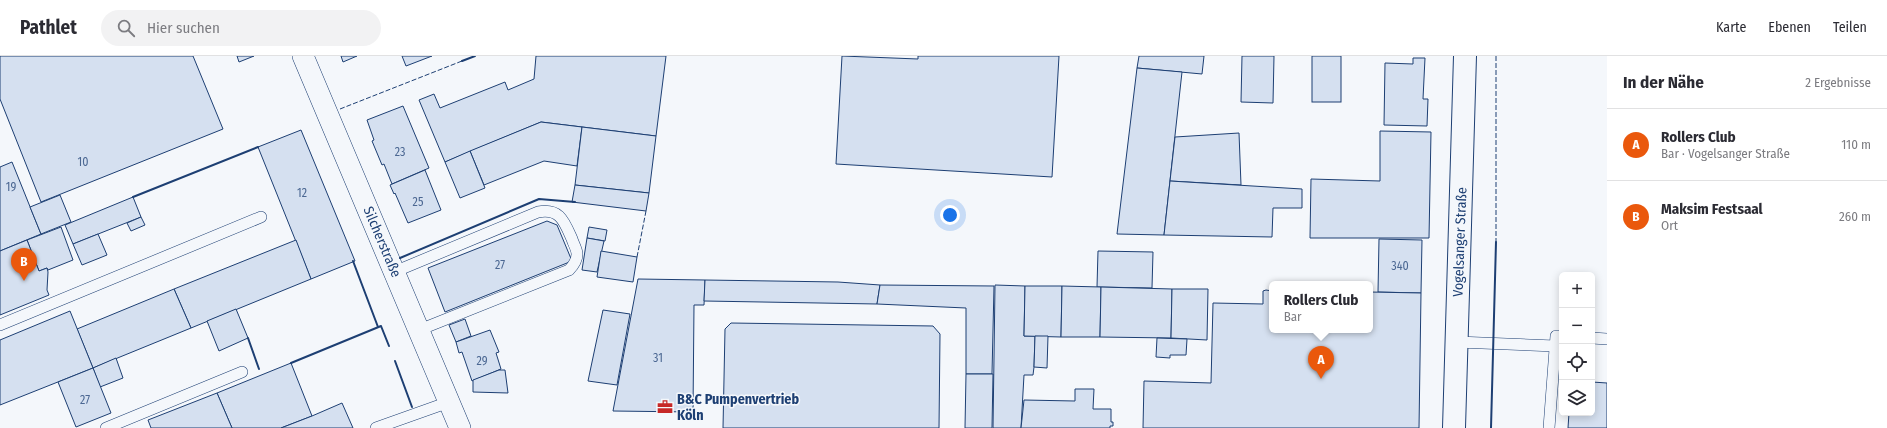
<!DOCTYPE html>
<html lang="de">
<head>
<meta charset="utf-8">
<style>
  :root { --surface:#fff; --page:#f2f2f3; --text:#2b2b33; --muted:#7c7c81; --line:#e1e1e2; --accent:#ea580c }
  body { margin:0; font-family:"Fira Sans Condensed",sans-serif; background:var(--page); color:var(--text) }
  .controls { position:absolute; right:12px; bottom:12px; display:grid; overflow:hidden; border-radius:6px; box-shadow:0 2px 10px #0003 }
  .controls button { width:36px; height:36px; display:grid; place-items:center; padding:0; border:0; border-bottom:1px solid var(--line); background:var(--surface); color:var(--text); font:20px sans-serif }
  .you { position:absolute; left:950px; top:159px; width:14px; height:14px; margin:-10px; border:3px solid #fff; border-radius:50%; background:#1a73e8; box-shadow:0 0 0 6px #1a73e833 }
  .badge { display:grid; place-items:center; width:26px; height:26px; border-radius:50%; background:var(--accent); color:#fff; font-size:13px; font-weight:700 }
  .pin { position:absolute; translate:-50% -33px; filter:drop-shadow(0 1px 2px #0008) }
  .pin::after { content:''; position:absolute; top:21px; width:14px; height:12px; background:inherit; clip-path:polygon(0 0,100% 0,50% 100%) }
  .popup { position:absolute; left:1269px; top:225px; width:104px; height:52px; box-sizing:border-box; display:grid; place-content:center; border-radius:6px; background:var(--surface); filter:drop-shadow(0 1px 3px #0005); font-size:13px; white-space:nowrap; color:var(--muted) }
  .popup b { font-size:15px; color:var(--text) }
  .popup::after { content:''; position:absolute; left:50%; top:100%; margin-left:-8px; border:8px solid transparent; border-top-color:var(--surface) }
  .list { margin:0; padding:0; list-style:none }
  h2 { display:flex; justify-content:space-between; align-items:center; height:52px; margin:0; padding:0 16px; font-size:17px }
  h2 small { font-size:13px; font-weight:400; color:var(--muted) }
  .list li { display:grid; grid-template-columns:26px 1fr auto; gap:12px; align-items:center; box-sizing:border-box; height:72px; padding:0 16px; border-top:1px solid var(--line) }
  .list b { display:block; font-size:15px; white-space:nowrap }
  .list p { margin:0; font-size:13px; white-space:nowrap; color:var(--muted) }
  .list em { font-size:13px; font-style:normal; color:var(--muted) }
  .icon { flex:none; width:22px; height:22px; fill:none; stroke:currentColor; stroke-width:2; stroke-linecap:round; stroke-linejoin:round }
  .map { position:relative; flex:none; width:1607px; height:372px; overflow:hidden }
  header { display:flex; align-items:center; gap:24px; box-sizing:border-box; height:56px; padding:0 20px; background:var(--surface); border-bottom:1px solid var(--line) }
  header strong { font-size:19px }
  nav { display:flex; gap:22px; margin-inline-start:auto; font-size:14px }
  .search { width:280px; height:36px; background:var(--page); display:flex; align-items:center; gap:10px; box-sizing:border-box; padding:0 14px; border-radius:22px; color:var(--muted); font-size:15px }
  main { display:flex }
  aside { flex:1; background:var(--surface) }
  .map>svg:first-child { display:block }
  .building { fill:#d5e0f0; stroke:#1d3f73 }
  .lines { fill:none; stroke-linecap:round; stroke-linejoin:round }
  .lane-casing { stroke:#1d3f73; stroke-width:12 }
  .street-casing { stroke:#1d3f73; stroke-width:22 }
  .secondary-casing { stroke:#1d3f73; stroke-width:24 }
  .lane { stroke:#f4f7fb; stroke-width:11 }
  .street { stroke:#f4f7fb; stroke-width:21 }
  .secondary { stroke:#f4f7fb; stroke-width:22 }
  .fence { stroke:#1d3f73; stroke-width:1; stroke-dasharray:5 2; stroke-linecap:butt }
  .wall { stroke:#1d3f73; stroke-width:2 }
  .labels { text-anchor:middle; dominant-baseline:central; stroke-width:3; stroke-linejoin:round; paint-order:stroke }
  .number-label { font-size:12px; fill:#4b6792 }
  .street-label { font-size:14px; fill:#1d3f73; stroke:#f4f7fb }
  .poi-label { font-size:14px; font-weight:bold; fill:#1d3f73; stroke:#f4f7fb; text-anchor:start }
</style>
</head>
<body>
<header>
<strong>Pathlet</strong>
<div class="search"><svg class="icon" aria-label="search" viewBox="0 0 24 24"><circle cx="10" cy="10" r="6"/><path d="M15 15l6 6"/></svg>Hier suchen</div>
<nav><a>Karte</a><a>Ebenen</a><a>Teilen</a></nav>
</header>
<main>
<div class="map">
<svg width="1607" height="372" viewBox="0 0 1607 372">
  <rect width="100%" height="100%" fill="#f4f7fb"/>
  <g class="building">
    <polygon points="0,0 193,0 223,73 41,146 0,43"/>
    <polygon points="237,0 254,0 239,6"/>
    <polygon points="341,0 357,0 343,6"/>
    <polygon points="402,0 432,0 406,10"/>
    <polygon points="536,0 666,0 656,80 541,66 445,106 419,44 434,38 440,52 505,26 508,34 534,23"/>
    <polygon points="842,0 918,3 918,0 1059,0 1052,121 836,108"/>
    <polygon points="1139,0 1204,0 1202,18 1137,12"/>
    <polygon points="1242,0 1274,0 1273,47 1241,46"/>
    <rect x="1312" y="0" width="29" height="46"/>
    <polygon points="1413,2 1425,2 1423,43 1428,43 1427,70 1384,69 1385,7 1413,8"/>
    <polygon points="1137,12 1182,16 1164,179 1117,178"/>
    <polygon points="403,50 429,112 392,128 384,108 382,109 372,85 374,84 367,64"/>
    <polygon points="541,66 582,71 577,110 544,105 484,129 470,95"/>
    <polygon points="582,71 656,80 649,137 575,129"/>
    <polygon points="301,74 355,205 311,223 258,91"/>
    <polygon points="1380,75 1431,76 1429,182 1310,182 1311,123 1380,125"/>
    <polygon points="1239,77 1241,129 1170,125 1175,81"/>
    <polygon points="470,95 485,132 460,142 445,106"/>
    <polygon points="12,106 41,178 0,195 0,111"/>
    <polygon points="425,114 441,154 408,167 395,137 394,138 390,129"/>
    <polygon points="1170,125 1302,133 1302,152 1273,152 1272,181 1164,179"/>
    <polygon points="575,129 649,137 646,155 572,146"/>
    <polygon points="60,139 71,166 41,178 30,151"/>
    <polygon points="133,141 141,161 73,188 65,169"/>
    <polygon points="141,161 145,169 131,175 127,167"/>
    <polygon points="547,165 557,169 572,205 445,256 428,212"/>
    <polygon points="61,171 73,204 48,214 47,212 39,215 27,184"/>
    <polygon points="589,171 607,174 605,185 587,182"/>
    <polygon points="98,178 107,199 82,209 73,188"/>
    <polygon points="587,182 604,185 597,216 582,214"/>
    <polygon points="1379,183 1422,184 1421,237 1378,236"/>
    <polygon points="27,184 39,215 47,212 48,216 47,234 49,239 0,259 0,195"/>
    <polygon points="296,184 311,223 191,272 174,233"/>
    <polygon points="601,195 637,201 633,226 597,221"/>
    <polygon points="1098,195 1153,196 1152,232 1097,231"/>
    <polygon points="638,223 705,224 704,249 694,249 693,356 613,355"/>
    <polygon points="705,224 838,226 880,229 877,248 704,245"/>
    <polygon points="880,229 994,230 992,318 966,318 966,252 877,248"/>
    <polygon points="995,229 1025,230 1024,280 1035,280 1034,311 1033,319 1024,319 1021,372 993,372"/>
    <polygon points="1025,230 1062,230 1061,281 1024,280"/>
    <polygon points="1062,230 1101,231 1100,281 1061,281"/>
    <polygon points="1101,231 1172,233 1171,282 1100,281"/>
    <polygon points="174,233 191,272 93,312 77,273"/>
    <polygon points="1172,233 1208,233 1207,284 1171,282"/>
    <polygon points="1266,234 1272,235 1272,274 1370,274 1370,236 1421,237 1419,372 1143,372 1144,325 1211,327 1213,247 1263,248 1263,235"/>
    <polygon points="236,253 248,282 219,295 207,265"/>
    <polygon points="603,254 630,258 617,329 588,325"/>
    <polygon points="70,255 93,312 0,349 0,284"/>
    <polygon points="465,263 471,280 456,286 449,269"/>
    <polygon points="731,267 933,270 940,278 939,372 723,372 725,273"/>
    <polygon points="490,274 499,296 496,297 501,313 472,325 462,296 459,297 456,286"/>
    <polygon points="1035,280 1048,280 1047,312 1034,311"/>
    <polygon points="1157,282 1187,283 1186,299 1170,299 1170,302 1156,301"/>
    <polygon points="116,302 123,322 100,331 93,312"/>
    <polygon points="291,307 312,360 281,372 232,372 217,337"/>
    <polygon points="93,312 111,357 76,371 58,326"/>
    <polygon points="499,314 505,314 508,337 473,336 473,324"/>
    <polygon points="966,318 993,318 992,372 965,372"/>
    <polygon points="1592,326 1607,327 1607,372 1568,372 1569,357 1592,357"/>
    <polygon points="1075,333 1094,333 1093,353 1111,353 1111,366 1113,366 1113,370 1110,370 1110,372 1021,372 1024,344 1075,345"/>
    <polygon points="217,337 232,372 151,372 148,364"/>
    <polygon points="342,347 353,372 281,372 312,360"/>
  </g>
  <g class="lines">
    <defs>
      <g id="lane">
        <path d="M394,216L538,156C560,152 564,165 572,183C573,187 577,193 577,198C577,204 573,210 569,214L419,274"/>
        <polyline points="0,269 261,161"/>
        <polyline points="1592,282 1607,283"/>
        <polyline points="1457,286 1555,290"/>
        <polyline points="106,372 242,316"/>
        <polyline points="376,372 449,346"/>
        <polyline points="1549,372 1556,280 1562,280"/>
      </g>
      <polyline id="street" points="303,0 460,372"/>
      <polyline id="secondary" points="1454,372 1465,0"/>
    </defs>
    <use href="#lane" class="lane-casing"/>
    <use href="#street" class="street-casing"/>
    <use href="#secondary" class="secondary-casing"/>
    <use href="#lane" class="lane"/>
    <use href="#street" class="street"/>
    <use href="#secondary" class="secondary"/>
    <g class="fence">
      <polyline points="1496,0 1496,186"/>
      <polyline points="340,53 462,5"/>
      <polyline points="637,201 646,155"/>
    </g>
    <g class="wall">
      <polyline points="462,5 475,0"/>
      <polyline points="133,141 258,91"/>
      <polyline points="400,202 539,143 575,146"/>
      <polyline points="353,205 378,271"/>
      <polyline points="248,282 259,313"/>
      <polyline points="395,305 412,351"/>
      <polyline points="291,307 381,270 389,290"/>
      <polyline points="1491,372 1496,186"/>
    </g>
  </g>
  <defs>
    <symbol id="office-bare" viewBox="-9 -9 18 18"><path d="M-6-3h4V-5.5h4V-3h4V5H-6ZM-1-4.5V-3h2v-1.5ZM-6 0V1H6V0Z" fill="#c62828" stroke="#f4f7fb" stroke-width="2.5" paint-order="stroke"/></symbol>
  </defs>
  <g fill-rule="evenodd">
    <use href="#office-bare" x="654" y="340" width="22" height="22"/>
  </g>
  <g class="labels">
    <g class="number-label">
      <text x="400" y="96">23</text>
      <text x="83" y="106">10</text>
      <text x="11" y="131">19</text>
      <text x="302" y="137">12</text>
      <text x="418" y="146">25</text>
      <text x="500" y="209">27</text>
      <text x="1400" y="210">340</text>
      <text x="658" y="302">31</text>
      <text x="482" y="305">29</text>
      <text x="85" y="344">27</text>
    </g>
    <g class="street-label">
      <text transform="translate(382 186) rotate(67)">Silcherstraße</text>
      <text transform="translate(1460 186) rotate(-88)">Vogelsanger Straße</text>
    </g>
    <g class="poi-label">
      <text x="677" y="343">B&amp;C Pumpenvertrieb<tspan x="677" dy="16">Köln</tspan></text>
    </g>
  </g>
</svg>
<div class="controls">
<button>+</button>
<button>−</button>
<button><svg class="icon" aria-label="locate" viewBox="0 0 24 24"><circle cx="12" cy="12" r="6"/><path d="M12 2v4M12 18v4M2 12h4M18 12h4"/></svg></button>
<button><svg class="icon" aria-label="layers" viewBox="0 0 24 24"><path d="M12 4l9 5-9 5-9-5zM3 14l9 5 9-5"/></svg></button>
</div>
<div class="you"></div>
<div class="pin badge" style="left:1321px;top:323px">A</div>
<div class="popup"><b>Rollers Club</b>Bar</div>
<div class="pin badge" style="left:24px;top:225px">B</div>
</div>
<aside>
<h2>In der Nähe<small>2 Ergebnisse</small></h2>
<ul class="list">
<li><span class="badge">A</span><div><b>Rollers Club</b><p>Bar · Vogelsanger Straße</p></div><em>110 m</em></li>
<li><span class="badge">B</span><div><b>Maksim Festsaal</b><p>Ort</p></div><em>260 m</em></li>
</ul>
</aside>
</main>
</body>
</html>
